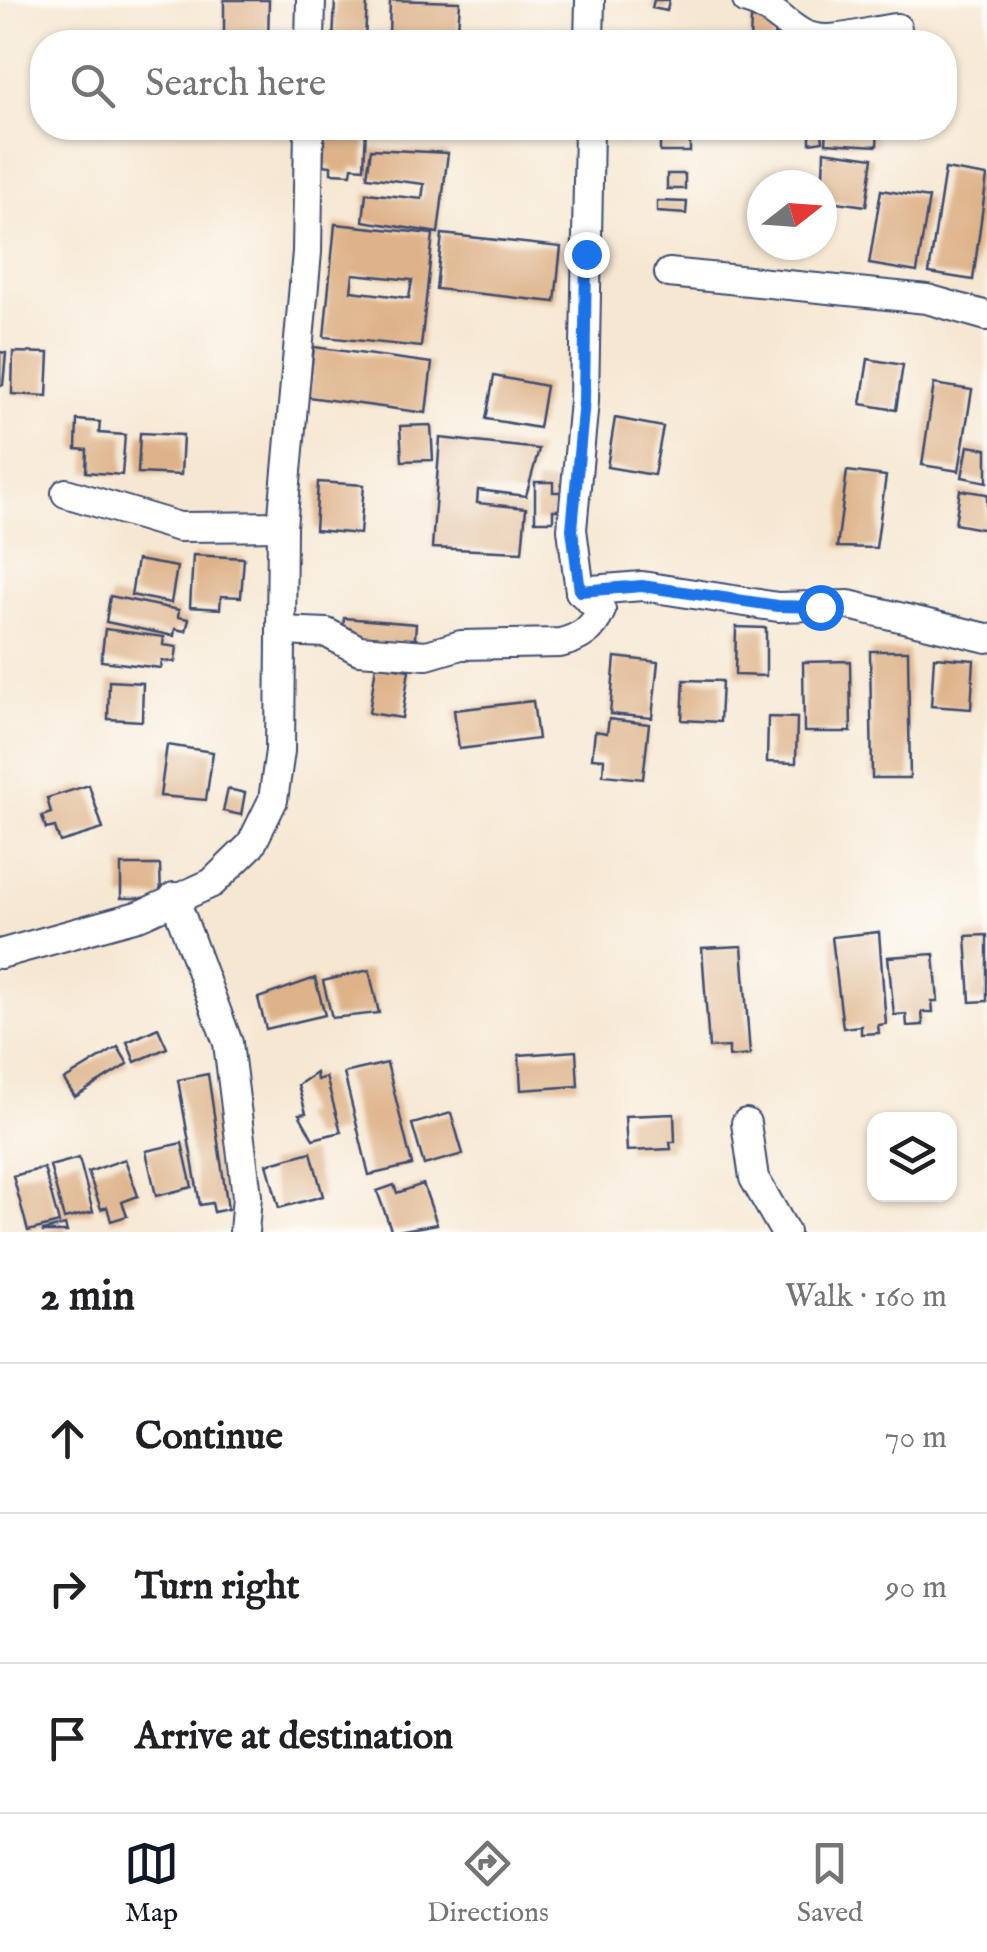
<!DOCTYPE html>
<html lang="en">
<head>
<meta charset="utf-8">
<style>
  :root { --surface:#fff; --page:#f2f2f2; --text:#202124; --muted:#757577; --line:#e0e0e0; --accent:#111827 }
  body { margin:0; font-family:"IM FELL English",serif; background:var(--page); color:var(--text) }
  .controls { position:absolute; right:30px; bottom:30px; display:grid; overflow:hidden; border-radius:20px; box-shadow:0 2px 8px #0004 }
  .controls button { width:90px; height:90px; display:grid; place-items:center; padding:0; border:0; border-bottom:2px solid var(--line); background:var(--surface); color:var(--text); font:50px sans-serif }
  .compass { position:absolute; left:747px; top:170px; width:90px; height:90px; border-radius:50%; background:var(--surface); box-shadow:0 2px 8px #0004; rotate:73deg }
  .stop { position:absolute; width:30px; height:30px; margin:-22px; border:8px solid #1a73e8; border-radius:50%; background:#fff }
  .stop.end { background:#1a73e8; border-color:#fff; box-shadow:0 2px 10px #0008 }
  .list { margin:0; padding:0; list-style:none }
  h2 { display:flex; justify-content:space-between; align-items:center; height:130px; margin:0; padding:0 40px; font-size:42px }
  h2 small { font-size:32px; font-weight:400; color:var(--muted) }
  .list li { display:grid; grid-template-columns:65px 1fr auto; gap:30px; align-items:center; box-sizing:border-box; height:150px; padding:0 40px; border-top:2px solid var(--line) }
  .list b { display:block; font-size:38px; white-space:nowrap }
  .list em { font-size:32px; font-style:normal; color:var(--muted) }
  .icon { flex:none; width:55px; height:55px; fill:none; stroke:currentColor; stroke-width:2; stroke-linecap:round; stroke-linejoin:round }
  .map { position:relative; flex:none; width:987px; height:1232px; overflow:hidden }
  .search { position:absolute; background:var(--surface); box-shadow:0 2px 8px #0004; left:30px; right:30px; top:30px; height:110px; display:flex; align-items:center; gap:25px; box-sizing:border-box; padding:0 35px; border-radius:40px; color:var(--muted); font-size:38px }
  .sheet { height:580px; background:var(--surface) }
  nav { display:flex; justify-content:space-around; align-items:center; box-sizing:border-box; height:140px; border-top:2px solid var(--line); background:var(--surface); font-size:28px; color:var(--muted) }
  nav a { display:grid; justify-items:center; gap:5px }
  nav .on { color:var(--accent) }
  .map>svg:first-child { display:block }
  .building { fill:#deb38a; fill-rule:evenodd }
  .lines { fill:none; stroke-linecap:round; stroke-linejoin:round }
  .minor-casing { stroke:#3c4b6f; stroke-width:32 }
  .minor { stroke:#fff; stroke-width:28 }
  .route { stroke:#1a73e8; stroke-width:12 }
</style>
</head>
<body>
<div class="map">
<svg width="987" height="1232" viewBox="0 0 987 1232">
  <rect width="100%" height="100%" fill="#fdfcf7"/>
  <filter id="ink" filterUnits="userSpaceOnUse"><feTurbulence type="fractalNoise" baseFrequency=".01" numOctaves="2"/><feDisplacementMap in="SourceGraphic" scale="20" xChannelSelector="R" yChannelSelector="G"/><feConvolveMatrix kernelMatrix="1 2 1 2 8 2 1 2 1" color-interpolation-filters="sRGB"/></filter>
  <filter id="wash" filterUnits="userSpaceOnUse"><feTurbulence type="fractalNoise" baseFrequency=".0048" numOctaves="4" result="noise"/><feDisplacementMap in="SourceGraphic" scale="40" xChannelSelector="R" yChannelSelector="G"/><feGaussianBlur stdDeviation="2.25" result="paint"/><feColorMatrix in="noise" values="0 0 0 0 0 0 0 0 0 0 0 0 0 0 0 0 0 1.4 0 .05"/><feComposite in="paint" operator="in"/></filter>
  <g filter="url(#wash)">
    <rect width="100%" height="100%" fill="#f6e7d2"/>
    <g id="blocks">
      <g class="building">
        <polygon points="224,0 269,0 268,42 224,42"/>
        <polygon points="335,0 367,0 365,42 333,42"/>
        <polygon points="390,0 460,2 457,42 422,42 422,36 389,35"/>
        <polygon points="654,0 669,0 667,11 652,8"/>
        <polygon points="751,19 775,20 774,42 750,42"/>
        <polygon points="325,128 366,128 364,168 352,167 351,174 331,173 331,166 323,165"/>
        <polygon points="827,128 878,128 877,146 826,143"/>
        <polygon points="690,130 690,152 660,152 660,131"/>
        <polygon points="822,133 823,141 810,143 810,135"/>
        <polygon points="371,149 448,153 438,233 363,221 366,193 422,199 424,184 367,177"/>
        <polygon points="824,151 873,158 866,206 822,200"/>
        <polygon points="945,169 987,176 973,280 929,273"/>
        <rect x="667" y="174" width="18" height="15"/>
        <polygon points="881,190 929,198 917,272 869,264"/>
        <polygon points="657,201 687,202 686,214 657,212"/>
        <path d="M335,224L433,234L421,347L324,337ZM353,274L412,280L409,298L351,291Z"/>
        <polygon points="442,234 561,247 555,302 436,289"/>
        <polygon points="314,347 432,363 426,413 308,397"/>
        <polygon points="0,352 6,353 3,385 0,385"/>
        <polygon points="13,352 49,353 47,396 12,394"/>
        <polygon points="868,359 903,365 896,410 861,404"/>
        <polygon points="494,376 546,386 539,428 486,419"/>
        <polygon points="934,384 972,390 959,471 922,465"/>
        <polygon points="615,418 663,427 654,475 607,467"/>
        <polygon points="77,420 100,422 99,433 125,435 122,475 86,472 87,450 76,449"/>
        <polygon points="431,425 433,460 402,461 400,426"/>
        <polygon points="140,433 183,435 181,475 138,473"/>
        <polygon points="440,438 539,449 526,496 478,490 477,503 526,508 522,552 432,548"/>
        <polygon points="968,446 987,449 987,482 962,477"/>
        <polygon points="847,471 886,476 876,548 837,547"/>
        <polygon points="318,482 364,485 360,534 315,530"/>
        <polygon points="535,482 553,482 553,492 563,492 563,510 553,510 553,521 535,521"/>
        <polygon points="960,490 987,494 987,530 955,524"/>
        <polygon points="193,555 244,558 241,597 221,596 220,609 190,607"/>
        <polygon points="137,560 177,567 171,603 131,595"/>
        <polygon points="110,596 179,610 178,617 189,619 186,631 175,629 174,636 106,622"/>
        <polygon points="344,618 416,624 413,664 342,644"/>
        <polygon points="736,627 766,628 766,676 735,675"/>
        <polygon points="105,629 164,637 163,645 177,647 175,662 162,661 161,668 101,661"/>
        <polygon points="870,651 908,651 910,778 872,778"/>
        <polygon points="615,657 658,662 652,718 610,714"/>
        <polygon points="934,657 974,660 971,709 931,706"/>
        <polygon points="850,661 851,732 804,732 803,662"/>
        <polygon points="376,665 409,670 402,718 369,713"/>
        <polygon points="684,680 722,681 720,722 682,720"/>
        <polygon points="109,681 143,683 142,721 108,719"/>
        <polygon points="533,701 538,739 459,749 454,710"/>
        <polygon points="768,717 797,718 796,763 767,762"/>
        <polygon points="609,719 649,724 643,779 603,775 604,759 592,758 595,731 607,733"/>
        <polygon points="167,745 213,752 206,800 160,796"/>
        <polygon points="89,785 103,829 60,842 55,827 46,829 42,816 51,813 47,798"/>
        <polygon points="228,789 245,793 241,815 223,811"/>
        <polygon points="121,865 160,865 161,898 121,898"/>
        <polygon points="879,932 886,1024 878,1025 879,1033 861,1034 861,1026 843,1028 832,937"/>
        <polygon points="987,935 987,1001 970,1002 966,936"/>
        <polygon points="742,946 750,1055 729,1057 729,1047 709,1048 702,948"/>
        <polygon points="934,954 938,1001 932,1001 933,1012 922,1012 923,1025 907,1026 906,1014 894,1015 888,957"/>
        <polygon points="369,970 379,1013 332,1018 323,981"/>
        <polygon points="315,978 325,1015 266,1029 258,998"/>
        <polygon points="158,1028 167,1048 135,1062 127,1042"/>
        <polygon points="118,1047 128,1064 75,1097 64,1080"/>
        <polygon points="576,1051 578,1086 521,1090 519,1055"/>
        <polygon points="387,1063 412,1165 369,1175 344,1073"/>
        <polygon points="316,1073 317,1080 326,1077 341,1132 313,1139 299,1114 306,1113 298,1085"/>
        <polygon points="208,1074 228,1209 214,1212 212,1203 200,1205 178,1080"/>
        <polygon points="451,1113 463,1154 424,1165 412,1124"/>
        <polygon points="674,1114 675,1142 670,1142 671,1149 627,1151 625,1116"/>
        <polygon points="182,1143 192,1187 156,1196 146,1151"/>
        <polygon points="311,1152 323,1196 279,1208 267,1164"/>
        <polygon points="79,1158 93,1212 64,1219 50,1166"/>
        <polygon points="125,1159 138,1196 122,1202 127,1216 111,1221 107,1207 101,1209 88,1172"/>
        <polygon points="44,1168 59,1223 28,1231 13,1176"/>
        <polygon points="423,1184 437,1224 392,1232 377,1191 394,1185 397,1193"/>
        <polygon points="65,1225 67,1232 43,1232 43,1231"/>
      </g>
    </g>
  </g>
  <g filter="url(#ink)">
    <use href="#blocks" fill-opacity="0" stroke="#3c4b6f" stroke-width="2.5"/>
    <g class="lines">
      <defs>
        <g id="minor">
          <path d="M747,0C771,6 781,21 801,33C828,48 868,30 897,28L893,42"/>
          <polyline points="310,42 311,0"/>
          <polyline points="589,42 590,0"/>
          <polyline points="669,273 927,299 987,316"/>
          <polyline points="66,493 179,527 282,526"/>
          <polyline points="580,591 642,586 778,607 849,605 987,638"/>
          <path d="M281,631L327,633L359,650L427,655L461,645L560,643C580,638 593,630 601,610L580,591L572,529L584,401L589,128"/>
          <polyline points="174,897 228,1043 247,1196 244,1232"/>
          <polyline points="0,954 141,915 212,883 251,845 273,800 280,751 282,526 307,252 309,128"/>
          <polyline points="746,1123 754,1178 785,1232"/>
        </g>
      </defs>
      <use href="#minor" class="minor-casing"/>
      <use href="#minor" class="minor"/>
    </g>
  </g>
  <g class="lines" filter="url(#ink)">
    <polyline class="route" points="586,254 584,401 572,529 580,591 642,586 778,606 820,607"/>
  </g>
</svg>
<div class="controls">
<button><svg class="icon" aria-label="layers" viewBox="0 0 24 24"><path d="M12 4l9 5-9 5-9-5zM3 14l9 5 9-5"/></svg></button>
</div>
<svg class="compass" viewBox="-18 -18 36 36"><path d="M0-13l5 13h-10z" fill="#e53935"/><path d="M0 13l5-13h-10z" fill="#757577"/></svg>
<div class="stop" style="left:820px;top:607px"></div>
<div class="stop end" style="left:586px;top:254px"></div>
<div class="search"><svg class="icon" aria-label="search" viewBox="0 0 24 24"><circle cx="10" cy="10" r="6"/><path d="M15 15l6 6"/></svg>Search here</div>
</div>
<section class="sheet">
<h2>2 min<small>Walk · 160 m</small></h2>
<ul class="list">
<li><svg class="icon" aria-label="ahead" viewBox="0 0 24 24"><path d="M12 20V5M6 11l6-6 6 6"/></svg><div><b>Continue</b></div><em>70 m</em></li>
<li><svg class="icon" aria-label="right" viewBox="0 0 24 24"><path d="M7 20v-9h11M14 6l5 5-5 5"/></svg><div><b>Turn right</b></div><em>90 m</em></li>
<li><svg class="icon" aria-label="arrive" viewBox="0 0 24 24"><path d="M6 21V4h12l-3 4 3 4H6"/></svg><div><b>Arrive at destination</b></div></li>
</ul>
</section>
<nav>
<a class="on"><svg class="icon" aria-label="map" viewBox="0 0 24 24"><path d="M3 6l6-2 6 2 6-2v14l-6 2-6-2-6 2zM9 4v14M15 6v14"/></svg>Map</a>
<a><svg class="icon" aria-label="directions" viewBox="0 0 24 24"><path d="M12 3l9 9-9 9-9-9zM9 14v-3h6M13 9l2 2-2 2"/></svg>Directions</a>
<a><svg class="icon" aria-label="saved" viewBox="0 0 24 24"><path d="M7 4h10v16l-5-4-5 4z"/></svg>Saved</a>
</nav>
</body>
</html>
